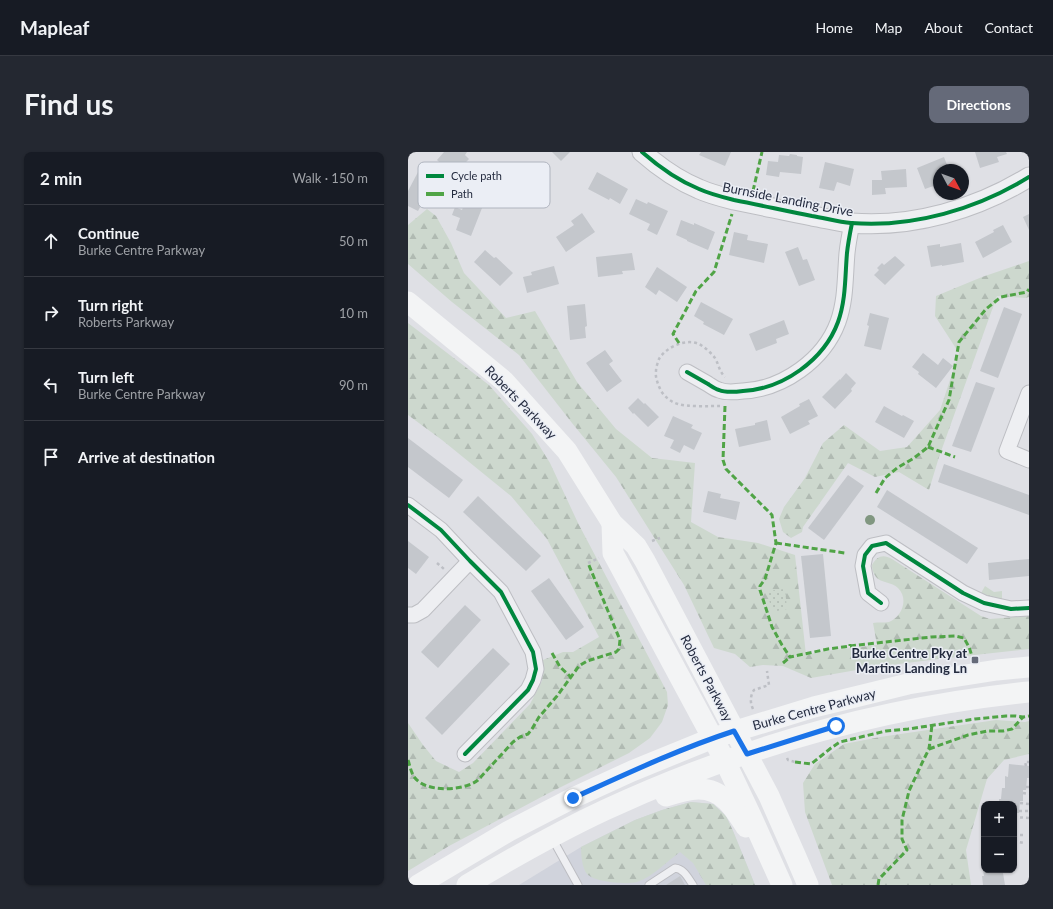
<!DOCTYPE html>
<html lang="en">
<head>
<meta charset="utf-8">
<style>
  :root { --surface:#171b24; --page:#242831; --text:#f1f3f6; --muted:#9ea1a6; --line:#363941; --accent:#656a79 }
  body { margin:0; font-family:Lato,sans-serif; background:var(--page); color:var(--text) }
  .controls { position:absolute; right:12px; bottom:12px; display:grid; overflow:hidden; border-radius:8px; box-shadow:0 1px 3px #0004 }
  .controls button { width:36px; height:36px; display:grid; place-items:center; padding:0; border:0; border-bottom:1px solid var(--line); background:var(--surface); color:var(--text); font:20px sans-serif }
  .compass { position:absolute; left:525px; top:12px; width:36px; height:36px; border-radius:50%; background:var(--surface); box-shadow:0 1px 3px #0004; rotate:131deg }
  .stop { position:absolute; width:12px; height:12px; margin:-9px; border:3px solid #1a73e8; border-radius:50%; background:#fff }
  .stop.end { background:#1a73e8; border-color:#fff; box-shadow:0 1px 4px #0008 }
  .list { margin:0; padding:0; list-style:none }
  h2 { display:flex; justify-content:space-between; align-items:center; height:52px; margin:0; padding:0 16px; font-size:17px }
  h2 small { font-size:13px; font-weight:400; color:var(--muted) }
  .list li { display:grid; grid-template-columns:26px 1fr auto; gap:12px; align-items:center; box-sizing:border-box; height:72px; padding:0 16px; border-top:1px solid var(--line) }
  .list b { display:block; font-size:15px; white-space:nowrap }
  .list p { margin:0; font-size:13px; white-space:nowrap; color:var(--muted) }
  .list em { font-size:13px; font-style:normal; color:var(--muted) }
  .icon { flex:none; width:22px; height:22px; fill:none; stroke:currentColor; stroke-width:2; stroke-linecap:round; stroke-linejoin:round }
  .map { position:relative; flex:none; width:621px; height:733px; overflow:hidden; border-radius:8px }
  header { display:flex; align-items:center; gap:24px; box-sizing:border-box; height:56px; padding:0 20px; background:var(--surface); border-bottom:1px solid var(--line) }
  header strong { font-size:19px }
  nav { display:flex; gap:22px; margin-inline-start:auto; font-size:14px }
  .intro { display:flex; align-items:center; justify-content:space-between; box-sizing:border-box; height:96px; padding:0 24px }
  h1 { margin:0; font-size:28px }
  .button { padding:10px 18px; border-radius:8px; background:var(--accent); color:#fff; font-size:14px; font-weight:700 }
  main { display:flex; gap:24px; padding:0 24px }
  aside { flex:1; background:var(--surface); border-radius:8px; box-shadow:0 1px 3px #0004 }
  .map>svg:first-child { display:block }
  .built { fill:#d0d3dc }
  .grass { fill:url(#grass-tufts) }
  .forest { fill:url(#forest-firs) }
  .park { fill:url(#park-dots) }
  .building { fill:#c4c7cc }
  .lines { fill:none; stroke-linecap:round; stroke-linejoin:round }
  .service-casing { stroke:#bdbec3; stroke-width:9 }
  .minor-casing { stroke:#bdbec3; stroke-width:17 }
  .tertiary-casing { stroke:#bdbec3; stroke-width:21 }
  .path { stroke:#bdbfc5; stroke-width:2.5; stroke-dasharray:3 3; stroke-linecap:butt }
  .service { stroke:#eeeff2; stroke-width:7 }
  .minor { stroke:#eeeff2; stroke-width:15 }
  .tertiary { stroke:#eeeff2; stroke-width:19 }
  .secondary { stroke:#f3f4f5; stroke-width:21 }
  .quiet { stroke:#50a446; stroke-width:3; stroke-dasharray:6 3; stroke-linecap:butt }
  .cycleway-casing { stroke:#ebeef5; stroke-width:6 }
  .cycleway { stroke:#00873e; stroke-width:4 }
  .tree { fill:#819781 }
  .route { stroke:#1a73e8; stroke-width:5 }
  .poi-dot { fill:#656a79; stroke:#ebeef5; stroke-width:1.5 }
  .labels { text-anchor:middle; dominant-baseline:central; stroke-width:3; stroke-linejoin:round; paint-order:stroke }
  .street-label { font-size:13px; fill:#242b3f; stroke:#ebeef5 }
  .poi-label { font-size:13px; font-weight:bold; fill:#242b3f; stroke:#ebeef5; text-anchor:end }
  .key { fill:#ebeef5; stroke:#afb4be; stroke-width:1 }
  .key-label { font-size:11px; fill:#242b3f }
</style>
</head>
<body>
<header>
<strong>Mapleaf</strong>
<nav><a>Home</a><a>Map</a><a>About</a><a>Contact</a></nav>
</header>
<div class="intro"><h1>Find us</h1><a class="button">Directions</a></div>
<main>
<aside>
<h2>2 min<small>Walk · 150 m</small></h2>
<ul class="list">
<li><svg class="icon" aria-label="ahead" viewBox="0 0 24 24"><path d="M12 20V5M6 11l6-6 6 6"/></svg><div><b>Continue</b><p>Burke Centre Parkway</p></div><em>50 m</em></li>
<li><svg class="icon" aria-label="right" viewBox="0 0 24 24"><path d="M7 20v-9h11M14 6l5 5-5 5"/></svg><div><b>Turn right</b><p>Roberts Parkway</p></div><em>10 m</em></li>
<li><svg class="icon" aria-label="left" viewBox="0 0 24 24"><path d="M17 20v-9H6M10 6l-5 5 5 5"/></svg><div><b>Turn left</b><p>Burke Centre Parkway</p></div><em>90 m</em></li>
<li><svg class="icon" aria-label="arrive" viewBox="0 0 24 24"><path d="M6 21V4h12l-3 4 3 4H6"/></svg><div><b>Arrive at destination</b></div></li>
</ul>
</aside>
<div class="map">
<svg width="621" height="733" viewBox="0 0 621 733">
  <defs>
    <pattern id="grass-tufts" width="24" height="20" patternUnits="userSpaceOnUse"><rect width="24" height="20" fill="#cdd8ce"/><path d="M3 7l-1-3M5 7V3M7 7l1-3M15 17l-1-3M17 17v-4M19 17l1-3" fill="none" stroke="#b0bab2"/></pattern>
    <pattern id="forest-firs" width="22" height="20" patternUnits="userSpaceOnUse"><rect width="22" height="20" fill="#cdd8ce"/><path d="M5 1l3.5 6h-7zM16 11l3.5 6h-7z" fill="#b0bab2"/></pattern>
    <pattern id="park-dots" width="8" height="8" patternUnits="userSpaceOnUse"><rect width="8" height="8" fill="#cdd8ce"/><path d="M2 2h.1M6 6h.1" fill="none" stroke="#b0bab2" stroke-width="1.8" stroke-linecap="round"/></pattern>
  </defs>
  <rect width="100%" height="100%" fill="#dfe0e5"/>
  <polygon class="built" points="283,650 305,652 318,664 325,679 347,733 111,733 173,695 227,668 254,658"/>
  <polygon class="grass" points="577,434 586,440 594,439 594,448 572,443"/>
  <g class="forest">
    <path d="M19,57L28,64L43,91L56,121L98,166L127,159L169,230L208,277L244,306L287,311L283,370L310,385L350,391L387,403L398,503L417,499L469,493L465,471C470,470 476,471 481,470C494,465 501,447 490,436C484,430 473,431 468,425C465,421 464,417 464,413C469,404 475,402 484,407L573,464L582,467L621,464V497L530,507L460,516L403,526L375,514L355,513L342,515L327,502L306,496L276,433L208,325L164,271L111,203L44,150L0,112V73Z"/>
    <polygon points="621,109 621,145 617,146 589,144 531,305 521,338 491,320 467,325 440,311 395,375 394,380 383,386 375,380 371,367 376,355 397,326 415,291 436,273 472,299 499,295 532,258 551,201 527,164 528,144 574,125"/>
    <polygon points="0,171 81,233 124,282 142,311 170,371 259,540 260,553 254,570 242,586 221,601 139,642 41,694 0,719 0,571 15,593 28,609 51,620 65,611 122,552 134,529 135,508 155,500 165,500 191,485 139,387 103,344 34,288 0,263"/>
    <polygon points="588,568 617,570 621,569 621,602 596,608 579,627 558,698 563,733 424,733 397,660 395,631 407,612 436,592 472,585"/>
    <path d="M283,650L305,652L318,664L325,679L347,733H298L285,711L272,700C258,710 246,724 229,730C219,733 186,730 179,722C174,716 173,702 173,695L227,668L254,658Z"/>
  </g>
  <polygon class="park" points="377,437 379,457 364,460 359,439"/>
  <g class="building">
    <polygon points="36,0 59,0 57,3 61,7 54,14 49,10 41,19 29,8"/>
    <polygon points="144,0 162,0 153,9"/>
    <polygon points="293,0 323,0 317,14 291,3"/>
    <polygon points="567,0 598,0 599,2 589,5 591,10 572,16"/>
    <polygon points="382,2 389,3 389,4 395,5 393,22 372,20 371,25 358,23 360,9 370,10 371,3 381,4"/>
    <polygon points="536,5 541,18 531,18 531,24 529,25 531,32 517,37 509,16"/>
    <polygon points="417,10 446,17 442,34 429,30 426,39 411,36"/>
    <polygon points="498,17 499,35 477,36 478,42 464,43 464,28 474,28 473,19"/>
    <polygon points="10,20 26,29 10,59 0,54 0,39"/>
    <polygon points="189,20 220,37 212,52 202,46 201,48 180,37"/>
    <polygon points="59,45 76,51 63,84 48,78 52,66 44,63 47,55 54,58"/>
    <polygon points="228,47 239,52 240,50 260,59 249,83 239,78 242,72 221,62"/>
    <polygon points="174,61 187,80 158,100 148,85 166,73 163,69"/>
    <polygon points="621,62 621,78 615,65"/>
    <polygon points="273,68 286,73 286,71 307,80 300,98 279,89 279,88 268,83"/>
    <polygon points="595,73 604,90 575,106 567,90 586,80 585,78"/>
    <polygon points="326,80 340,83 339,88 360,92 356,111 321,103"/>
    <polygon points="553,91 556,110 534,114 534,113 523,115 519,94 532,92 532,95"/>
    <polygon points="390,95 395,108 399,107 407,128 391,134 377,100"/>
    <polygon points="77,98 86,106 88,105 105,121 92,134 66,110"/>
    <polygon points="224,101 227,118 214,119 215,122 190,125 188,105"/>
    <polygon points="487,104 497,113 477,133 466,123 471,118 469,116 474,111 476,113"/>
    <polygon points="146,114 151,132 119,141 115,125 124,123 123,120"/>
    <polygon points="249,115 279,135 269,150 251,138 248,143 237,135"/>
    <polygon points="293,150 325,167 316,183 295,172 296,170 286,164"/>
    <polygon points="177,152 179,174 177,175 178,186 162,188 159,154"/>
    <polygon points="596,155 614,162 590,226 572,219"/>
    <polygon points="462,161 481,166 473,198 456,194 461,174 459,173"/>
    <polygon points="376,168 381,182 368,187 369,191 348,199 341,182"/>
    <polygon points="197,198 205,209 201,212 214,229 199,240 178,211"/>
    <polygon points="515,201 530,213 535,206 545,214 528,236 510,222 511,220 504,215"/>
    <polygon points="438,221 448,231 443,237 444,239 427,257 414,245 432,227 432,228"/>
    <polygon points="568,230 587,236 563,300 544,294"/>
    <polygon points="230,246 236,252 237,251 251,265 240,275 226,261 225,262 220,256"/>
    <polygon points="401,247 410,264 400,269 402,272 382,282 373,265 392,254 391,252"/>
    <polygon points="476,254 494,264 495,263 506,269 496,286 467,270"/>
    <polygon points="265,264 285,273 283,276 294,281 286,298 276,293 272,301 262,296 266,288 256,284"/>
    <polygon points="359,268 363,288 331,295 327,277 347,273 347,271"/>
    <polygon points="0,286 55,328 41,346 0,315"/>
    <polygon points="536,312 621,343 621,363 530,330"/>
    <polygon points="440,323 456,334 416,388 400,376"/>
    <polygon points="479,338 570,396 559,412 469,355"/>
    <polygon points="300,339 313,342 312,346 332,350 328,368 295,360"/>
    <polygon points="70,344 133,404 118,419 55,360"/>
    <polygon points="0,389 21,405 8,422 0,416"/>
    <polygon points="415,402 423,484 402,486 393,404"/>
    <polygon points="621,407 621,424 581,428 580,411"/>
    <polygon points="141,426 176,475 158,488 123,439"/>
    <polygon points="57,453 73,468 30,516 13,500"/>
    <polygon points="85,496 102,512 34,583 17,566"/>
    <polygon points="601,612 621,614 621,626 619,626 618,638 615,638 615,649 612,649 611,661 606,661 606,652 591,652 591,647 593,647 594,636 597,636 597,624 600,625"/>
    <polygon points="576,711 576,718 597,718 598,720 595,721 597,733 575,733 574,724 576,724 574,712"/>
    <polygon points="272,724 277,733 258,733"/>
  </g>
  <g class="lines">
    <defs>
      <g id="service">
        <polyline points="144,686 170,733"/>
        <path d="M241,733L267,716C276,717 280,726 285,733"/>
      </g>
      <g id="minor">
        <path d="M279,220C286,224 293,228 300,232C303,234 307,237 311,238C318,241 327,240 335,239C375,237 416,208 430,170C438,148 437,124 439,101C440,91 442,81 444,71"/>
        <polyline points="621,241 599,299 621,308"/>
        <polyline points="0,353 33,378 62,409 93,440 125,500 128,517 125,528 120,538 57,602"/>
        <polyline points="473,451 460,441 455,414 457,403 464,394 478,391 555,441 576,451 603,457 621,456"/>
        <polyline points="0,463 6,463 15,458 62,409"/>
      </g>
      <path id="tertiary" d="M234,0C251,15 269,28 291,37C302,42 314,45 326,48C352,53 378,59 404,64C417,66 430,70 443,71C505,76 569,57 621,25"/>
    </defs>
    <use href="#service" class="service-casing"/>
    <use href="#minor" class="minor-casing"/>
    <use href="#tertiary" class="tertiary-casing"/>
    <g class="path">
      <path d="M312,254C301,254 280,255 270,252C263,250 257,245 253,239C250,232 247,226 248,219C248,215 250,210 251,207C258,195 278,186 291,192C297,195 303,201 307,206C311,213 311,219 317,225"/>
      <polyline points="244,389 252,386"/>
      <polyline points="29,411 36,417"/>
      <polyline points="180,411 191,406"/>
      <path d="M345,557C342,551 342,544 346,538L361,533L359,519"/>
      <polyline points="379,606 380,608 387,610"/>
      <polyline points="618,614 617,610 621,610"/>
      <polyline points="618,635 621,635"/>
      <polyline points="615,641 621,642"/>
      <polyline points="612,651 621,652"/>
      <polyline points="611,659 621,659"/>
      <polyline points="606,665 621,666"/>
      <polyline points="606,683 617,683"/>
      <polyline points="606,689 616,691"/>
    </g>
    <use href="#service" class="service"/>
    <use href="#minor" class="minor"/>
    <use href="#tertiary" class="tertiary"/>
    <g class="secondary">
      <polyline points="0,150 96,229 159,299 204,371 228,394 237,409 361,644 388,705 400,733"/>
      <polyline points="204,371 205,401 317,609 343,664 374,733"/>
      <path d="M258,644C280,637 301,631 319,649C327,657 332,666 338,675"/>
      <polyline points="10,733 101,679 165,646 224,619 305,586 406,555 500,532 589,518 621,515"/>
      <path d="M59,733C104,706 150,680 197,658C331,596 474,555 621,540"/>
    </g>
    <g class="quiet">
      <polyline points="345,39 354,0"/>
      <polyline points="271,191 265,182 288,139 306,120 324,62"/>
      <polyline points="317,254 315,308 318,317 364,363 368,391 357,427 352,434 352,438 364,475 374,493 382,505 420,497 442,494 442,492"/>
      <polyline points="520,295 547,305"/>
      <polyline points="468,341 477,326 489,316 506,306 520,295 541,248 551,190 578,157 593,145 619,140 621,137"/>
      <polyline points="368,391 437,401"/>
      <polyline points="442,494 523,485 547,484 556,486 561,495 565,507"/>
      <polyline points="144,501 152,515 163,525"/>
      <polyline points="375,511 382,505"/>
      <polyline points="521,597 560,583 579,579 595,579 604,577 615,565"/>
      <path d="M0,608C2,614 3,621 7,626C19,641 56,639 70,628L105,590L112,585L120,582L124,577L131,565L149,544L171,514L179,509L208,500L211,497L212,488L180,411"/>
      <polyline points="387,610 403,612 423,596 432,590 478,579 500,577 567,567 598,564 608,564 615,565 621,564"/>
      <polyline points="470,733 471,727 499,698 494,687 494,668 501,639 515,609 521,597 524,573"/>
    </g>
    <defs>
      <g id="cycleway">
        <path d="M234,0C251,15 269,28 291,37C302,42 314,45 326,48C352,53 378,59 404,64C417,66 430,70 443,71C505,76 569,57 621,25"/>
        <path d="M279,220C286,224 293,228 300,232C303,234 307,237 311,238C318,241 327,240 335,239C375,237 416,208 430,170C438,148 437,124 439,101C440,91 442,81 444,71"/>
        <polyline points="0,353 33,378 62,409 93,440 125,500 128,517 125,528 120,538 57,602"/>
        <polyline points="473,451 460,441 455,414 457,403 464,394 478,391 555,441 576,451 603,457 621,456"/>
      </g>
    </defs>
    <use href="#cycleway" class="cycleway-casing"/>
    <use href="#cycleway" class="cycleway"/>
  </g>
  <circle class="tree" cx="462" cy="368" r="5"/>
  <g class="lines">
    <path class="route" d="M165,646C218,622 271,597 326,579L339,602L428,574"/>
  </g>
  <rect class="poi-dot" x="563" y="504" width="8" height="8" rx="2"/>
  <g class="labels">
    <g class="street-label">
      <text transform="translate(380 47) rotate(11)">Burnside Landing Drive</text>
      <text transform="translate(113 250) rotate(46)">Roberts Parkway</text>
      <text transform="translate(299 526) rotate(62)">Roberts Parkway</text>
      <text transform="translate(406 557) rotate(-15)">Burke Centre Parkway</text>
    </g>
    <g class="poi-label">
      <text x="559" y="501">Burke Centre Pky at<tspan x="559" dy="15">Martins Landing Ln</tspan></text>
    </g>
  </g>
  <rect x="10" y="10" width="132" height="46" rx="6" class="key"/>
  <rect x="18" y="22" width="18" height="4" fill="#00873e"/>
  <rect x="18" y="40" width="18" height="4" fill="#50a446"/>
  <g class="key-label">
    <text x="43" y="28">Cycle path</text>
    <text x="43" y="46">Path</text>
  </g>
</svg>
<div class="controls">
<button>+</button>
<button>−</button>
</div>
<svg class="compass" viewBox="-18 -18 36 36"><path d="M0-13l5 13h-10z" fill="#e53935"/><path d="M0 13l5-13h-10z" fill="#9ea1a6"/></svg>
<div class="stop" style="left:428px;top:574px"></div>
<div class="stop end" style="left:165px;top:646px"></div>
</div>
</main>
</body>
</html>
